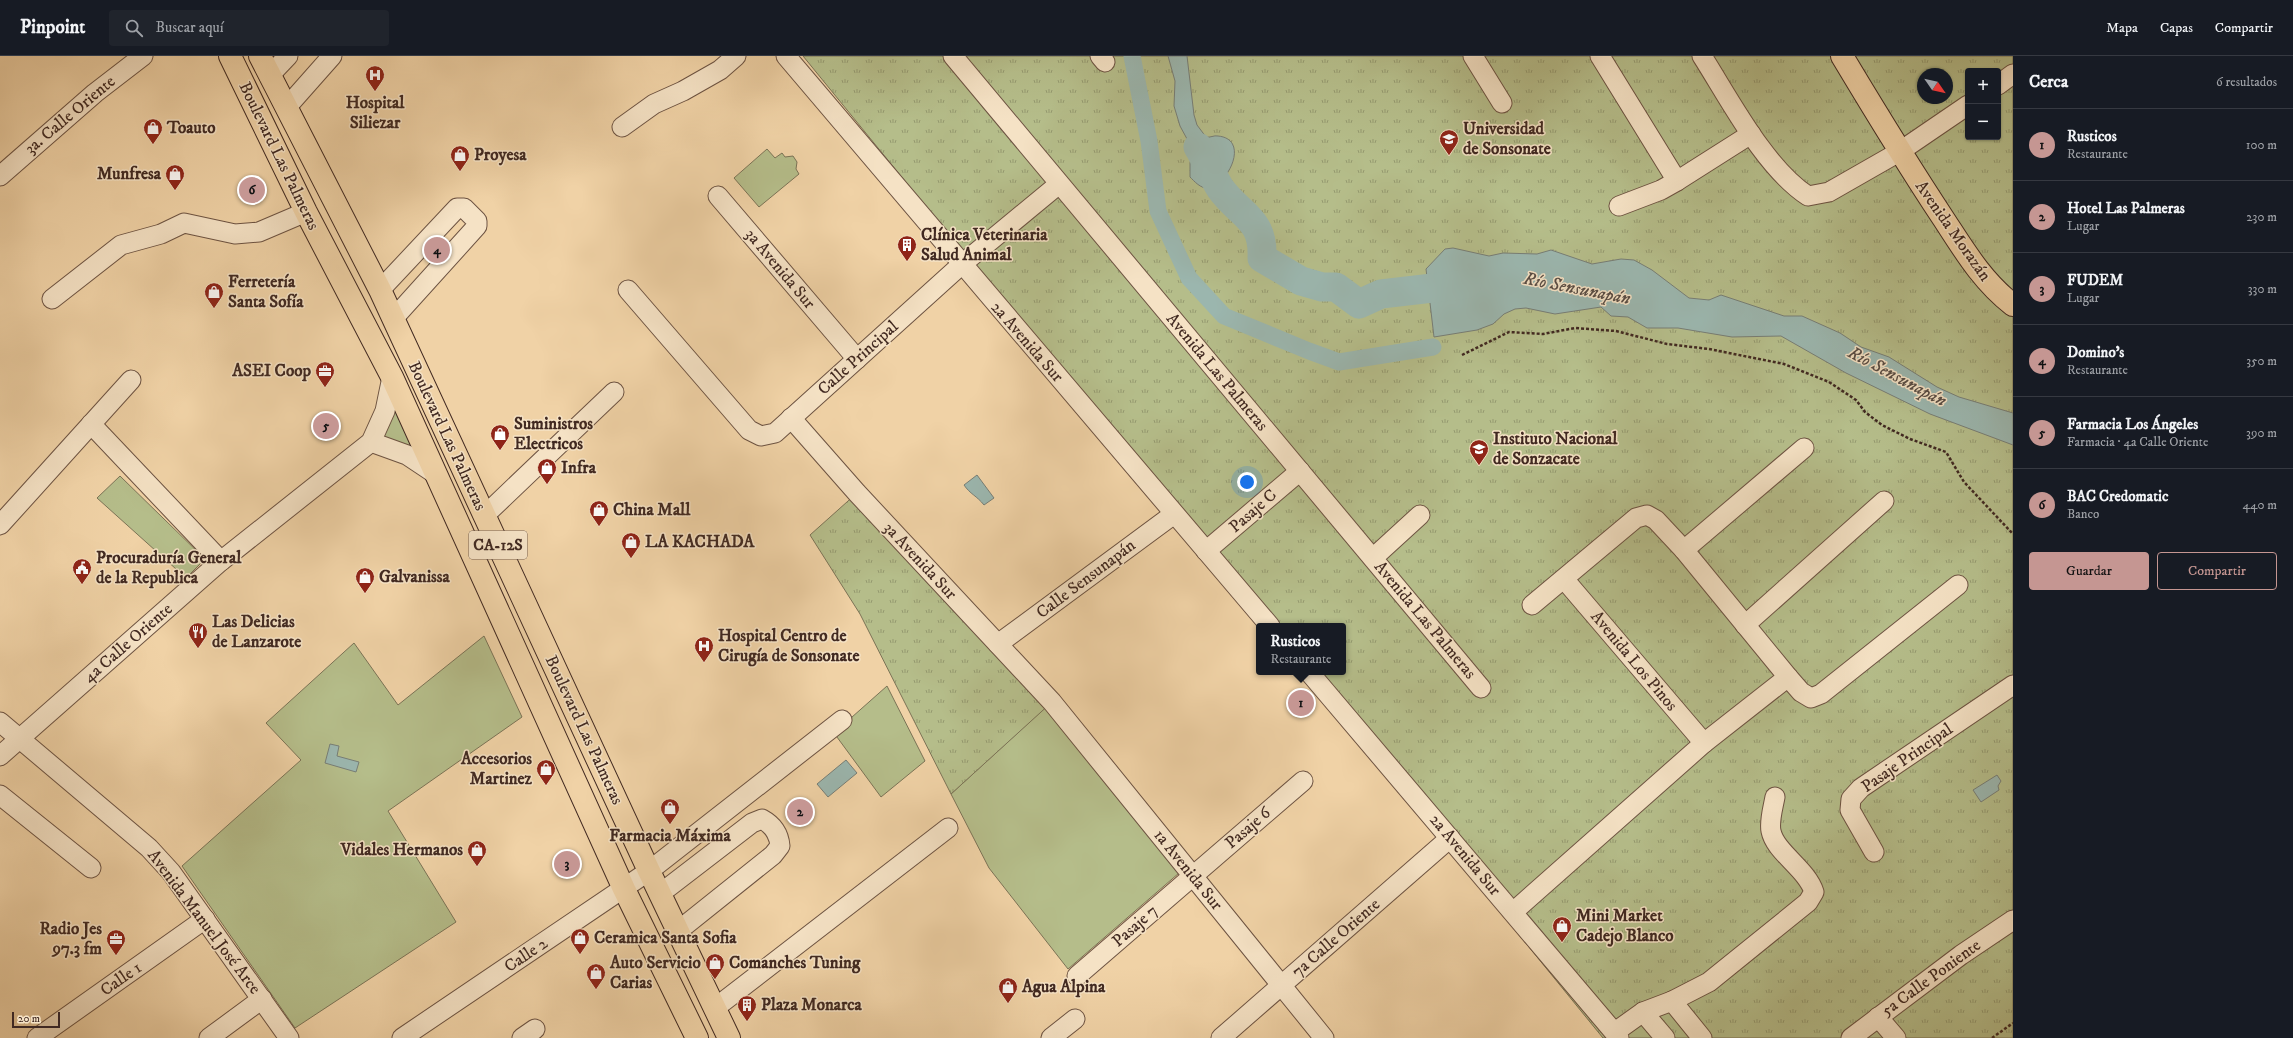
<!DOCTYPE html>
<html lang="es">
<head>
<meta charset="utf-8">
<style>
  :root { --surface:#171b24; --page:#20242c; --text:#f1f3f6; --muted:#9ea1a6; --line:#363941; --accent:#c59692 }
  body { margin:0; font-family:"IM FELL DW Pica",serif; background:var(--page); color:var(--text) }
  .controls { position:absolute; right:12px; top:12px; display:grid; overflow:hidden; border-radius:4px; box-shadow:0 1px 3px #0004 }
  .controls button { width:36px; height:36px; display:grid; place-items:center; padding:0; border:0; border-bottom:1px solid var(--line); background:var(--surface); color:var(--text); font:20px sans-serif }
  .compass { position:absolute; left:1917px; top:12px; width:36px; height:36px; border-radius:50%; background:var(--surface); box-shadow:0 1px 3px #0004; rotate:124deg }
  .scale { position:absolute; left:12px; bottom:10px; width:48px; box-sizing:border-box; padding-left:4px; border:2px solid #412921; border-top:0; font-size:11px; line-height:14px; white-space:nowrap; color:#412921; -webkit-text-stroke:3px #f5e2c5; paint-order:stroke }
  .you { position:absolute; left:1247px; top:426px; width:14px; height:14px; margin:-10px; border:3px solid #fff; border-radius:50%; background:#1a73e8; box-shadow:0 0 0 6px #1a73e833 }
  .badge { display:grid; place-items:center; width:26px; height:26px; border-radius:50%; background:var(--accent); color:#111; font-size:13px; font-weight:700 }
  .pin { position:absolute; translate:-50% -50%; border:2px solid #fff; box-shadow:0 1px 4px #0006 }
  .popup { position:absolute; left:1256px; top:567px; width:90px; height:52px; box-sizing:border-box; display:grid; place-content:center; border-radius:4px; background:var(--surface); filter:drop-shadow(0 1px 3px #0005); font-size:13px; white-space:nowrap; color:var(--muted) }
  .popup b { font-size:15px; color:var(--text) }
  .popup::after { content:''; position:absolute; left:50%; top:100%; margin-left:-8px; border:8px solid transparent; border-top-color:var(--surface) }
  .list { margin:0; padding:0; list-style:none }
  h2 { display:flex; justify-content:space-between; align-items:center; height:52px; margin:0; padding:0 16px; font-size:17px }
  h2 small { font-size:13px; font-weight:400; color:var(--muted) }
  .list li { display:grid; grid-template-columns:26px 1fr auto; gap:12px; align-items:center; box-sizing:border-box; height:72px; padding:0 16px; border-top:1px solid var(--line) }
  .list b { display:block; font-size:15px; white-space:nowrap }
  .list p { margin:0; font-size:13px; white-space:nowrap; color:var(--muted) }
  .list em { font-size:13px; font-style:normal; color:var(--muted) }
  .actions { display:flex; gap:8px; padding:12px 16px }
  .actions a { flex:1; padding:9px 0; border:1px solid var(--accent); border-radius:4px; text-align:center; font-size:14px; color:var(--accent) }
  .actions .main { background:var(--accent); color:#111 }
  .icon { flex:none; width:22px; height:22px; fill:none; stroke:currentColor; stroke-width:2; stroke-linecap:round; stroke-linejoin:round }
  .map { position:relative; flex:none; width:2013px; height:982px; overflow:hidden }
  header { display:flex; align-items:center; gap:24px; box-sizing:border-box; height:56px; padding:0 20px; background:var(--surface); border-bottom:1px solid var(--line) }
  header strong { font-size:19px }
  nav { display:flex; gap:22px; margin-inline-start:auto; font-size:14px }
  .search { width:280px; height:36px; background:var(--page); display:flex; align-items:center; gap:10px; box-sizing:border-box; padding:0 14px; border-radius:4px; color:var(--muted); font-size:15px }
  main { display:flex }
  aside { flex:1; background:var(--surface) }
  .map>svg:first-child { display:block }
  .green { fill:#b5bd8a; stroke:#7b7356 }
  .park { fill:url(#park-tufts); stroke:#7b7356; fill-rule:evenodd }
  .water { fill:#9bb6ae; stroke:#777e76 }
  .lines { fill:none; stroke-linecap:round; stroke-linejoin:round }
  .canal { stroke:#9bb6ae; stroke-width:17 }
  .river { stroke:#9bb6ae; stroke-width:29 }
  .minor-casing { stroke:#6d5342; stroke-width:21 }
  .major-casing { stroke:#412921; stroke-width:24 }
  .path { stroke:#412921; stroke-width:2.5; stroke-dasharray:3 2; stroke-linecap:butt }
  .minor { stroke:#f5e2c5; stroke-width:19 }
  .major { stroke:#f0d2a6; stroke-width:22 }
  .labels { text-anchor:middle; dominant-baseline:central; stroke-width:3; stroke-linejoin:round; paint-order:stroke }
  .shield { fill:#f5e2c5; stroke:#776052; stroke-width:1 }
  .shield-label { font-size:16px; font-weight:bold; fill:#412921 }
  .poi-label { font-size:17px; font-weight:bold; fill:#412921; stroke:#f5e2c5; text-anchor:start }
  .street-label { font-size:17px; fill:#412921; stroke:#f5e2c5 }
  .water-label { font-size:18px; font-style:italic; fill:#584c44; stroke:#f5e2c5 }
</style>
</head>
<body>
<header>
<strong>Pinpoint</strong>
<div class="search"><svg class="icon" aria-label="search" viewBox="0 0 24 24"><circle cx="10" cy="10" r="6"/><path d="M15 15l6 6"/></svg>Buscar aquí</div>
<nav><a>Mapa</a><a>Capas</a><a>Compartir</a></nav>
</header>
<main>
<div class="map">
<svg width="2013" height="982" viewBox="0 0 2013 982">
  <defs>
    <pattern id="park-tufts" width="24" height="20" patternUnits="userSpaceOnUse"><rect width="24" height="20" fill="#b5bd8a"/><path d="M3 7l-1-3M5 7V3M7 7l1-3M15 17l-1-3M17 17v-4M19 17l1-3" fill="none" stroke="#959a70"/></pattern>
  </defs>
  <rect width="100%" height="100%" fill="#f0d2a6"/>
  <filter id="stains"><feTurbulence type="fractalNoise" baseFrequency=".005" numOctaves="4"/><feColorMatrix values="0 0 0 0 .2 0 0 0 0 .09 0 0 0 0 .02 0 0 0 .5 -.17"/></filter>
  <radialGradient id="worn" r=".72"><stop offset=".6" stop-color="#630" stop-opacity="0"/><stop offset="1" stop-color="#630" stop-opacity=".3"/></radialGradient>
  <g class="green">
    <polygon points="767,93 775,102 782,97 785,101 793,100 797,106 796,113 799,118 759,151 734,122"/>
    <polygon points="394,351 416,394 382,383"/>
    <polygon points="120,420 205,503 186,522 97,442"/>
    <polygon points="484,580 522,661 388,755 456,866 295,972 182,810 301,704 266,667 354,587 398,649"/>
    <polygon points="887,630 925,705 881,741 834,677"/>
    <polygon points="1047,650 1179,817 1068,913 989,812 951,738"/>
  </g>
  <g class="park">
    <path d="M803,0H2013V982H1603L1305,616H1343V570H1268ZM1968,15H1998V81H1968ZM1923,18H1947V42H1923Z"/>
    <polygon points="857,437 1052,646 951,738 860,558 810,479"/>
  </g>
  <g class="water">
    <path d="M1168,0H1187L1194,59L1197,69L1206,81C1210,82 1214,79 1218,80C1250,83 1229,128 1208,132C1201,133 1194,125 1190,121V107L1193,94L1180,70L1174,50L1175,25Z"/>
    <polygon points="1453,192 1489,200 1503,197 1537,198 1551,194 1592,208 1621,203 1634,204 1652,214 1689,242 1709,244 1721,239 1784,260 1802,260 1840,277 1861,291 1889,301 1937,331 1959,341 2013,357 2013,389 1930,358 1846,317 1781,280 1732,281 1678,272 1647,272 1628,261 1611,260 1601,251 1555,258 1526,252 1515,253 1504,258 1493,268 1477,274 1434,281 1426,213 1445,193"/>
    <path d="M977,419L994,442L984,449C977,440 970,438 964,429Z"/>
    <polygon points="330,688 339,690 337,700 359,706 356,716 325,707"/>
    <polygon points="846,704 857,717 828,741 817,728"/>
    <polygon points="1997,719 2001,725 1998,730 1999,734 1981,746 1973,734"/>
  </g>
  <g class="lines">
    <polyline class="canal" points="1132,0 1149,85 1158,155 1189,222 1224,260 1309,295 1339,306 1433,291"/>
    <path class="river" d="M1198,91C1206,104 1212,119 1220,132C1240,160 1264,162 1262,202L1301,225L1322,231H1336L1359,248L1381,238L1467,228"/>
    <defs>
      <g id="minor">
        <polyline points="786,0 1270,570"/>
        <polyline points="953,0 1481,632"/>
        <polyline points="1100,0 1105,6"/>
        <polyline points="1473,0 1502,47"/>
        <polyline points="1600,0 1677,125"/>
        <path d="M1702,0C1730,44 1765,112 1808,140L1829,136L1899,96L1968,49"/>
        <polyline points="269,20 288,0"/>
        <polyline points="1998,29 2013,18"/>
        <polyline points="286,52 332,0"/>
        <polyline points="622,71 654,48 683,35 720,14 736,0"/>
        <polyline points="0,120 95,37 143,0"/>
        <polyline points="718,140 857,303"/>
        <polyline points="1619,150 1661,134 1677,125 1751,78"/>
        <polyline points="380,234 457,152 464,152 477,165 477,170 393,263"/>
        <polyline points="628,234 749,374 761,380 775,377 961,209 1059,128"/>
        <polyline points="52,243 121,189 161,178 184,167 235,178 259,176 306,156"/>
        <polyline points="791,362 857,437 1052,646 1324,982"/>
        <polyline points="91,368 221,505"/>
        <polyline points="371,386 407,399 437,419"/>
        <polyline points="484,460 614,336"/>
        <polyline points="0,469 131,324"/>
        <polyline points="1684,494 1804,392"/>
        <polyline points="1206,495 1300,415"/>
        <polyline points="1373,502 1420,459"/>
        <polyline points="1564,523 1704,687"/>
        <polyline points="1532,549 1636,462 1647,459 1656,464 1684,494 1788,621 1801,636 1811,642 1821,638 1958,529"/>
        <polyline points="1745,569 1884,445"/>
        <polyline points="998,588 1174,458"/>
        <polyline points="1309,616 1619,982"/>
        <polyline points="0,666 149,792 171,816 289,982"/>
        <polyline points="0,700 221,505 371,386 385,355 392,321"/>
        <polyline points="0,739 91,812"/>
        <polyline points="1874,796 1850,754 1851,743 1861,732 2013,629"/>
        <path d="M661,837L752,767L762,763C773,769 779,778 780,790L773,799L678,875"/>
        <polyline points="1513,856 1704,687 1788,621"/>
        <polyline points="1077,920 1303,725"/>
        <polyline points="1672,945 1702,982"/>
        <polyline points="715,952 948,772"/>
        <polyline points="1643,956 1665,982"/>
        <polyline points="1878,961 1896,982"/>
        <path d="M1615,976L1643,956L1672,945L1709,926L1808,846L1814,836C1807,813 1775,796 1771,775C1769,765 1773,752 1775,741"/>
        <polyline points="37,982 205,863"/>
        <polyline points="209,982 262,943"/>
        <polyline points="402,982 649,815 842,664"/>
        <polyline points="522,982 535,973"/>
        <polyline points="1051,982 1075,963"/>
        <polyline points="1221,982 1450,782"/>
        <polyline points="1851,982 1961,899 2013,864"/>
      </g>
      <g id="major">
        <polyline points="230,0 306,156 392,321 624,833 697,982"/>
        <polyline points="260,0 380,234 649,815 729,982"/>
        <path d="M1842,0C1875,55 1908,109 1943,162C1964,194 1982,225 2013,249"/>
      </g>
    </defs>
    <use href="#minor" class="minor-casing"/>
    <use href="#major" class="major-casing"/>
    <g class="path">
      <polyline points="1462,299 1509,276 1543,278 1575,272 1616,275 1667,288 1709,293 1784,308 1829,326 1856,344 1865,356 1882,369 1910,383 1946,396 1964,426 2013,478"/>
      <polyline points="1992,982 2013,967"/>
    </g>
    <use href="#minor" class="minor"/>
    <use href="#major" class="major"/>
  </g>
  <defs>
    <symbol id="hospital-pin" viewBox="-11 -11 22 30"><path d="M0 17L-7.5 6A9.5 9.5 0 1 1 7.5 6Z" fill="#8f2418" stroke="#f5e2c5"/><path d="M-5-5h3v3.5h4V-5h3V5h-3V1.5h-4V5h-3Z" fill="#fff"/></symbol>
    <symbol id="shop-pin" viewBox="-11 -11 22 30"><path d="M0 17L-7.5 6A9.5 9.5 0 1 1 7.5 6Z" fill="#8f2418" stroke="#f5e2c5"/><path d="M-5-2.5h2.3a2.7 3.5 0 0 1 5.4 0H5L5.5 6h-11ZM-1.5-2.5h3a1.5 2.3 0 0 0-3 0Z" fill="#fff"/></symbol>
    <symbol id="university-pin" viewBox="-11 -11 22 30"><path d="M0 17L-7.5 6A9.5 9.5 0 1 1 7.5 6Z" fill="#8f2418" stroke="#f5e2c5"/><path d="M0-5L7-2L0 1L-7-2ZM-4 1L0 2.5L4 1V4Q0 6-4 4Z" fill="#fff"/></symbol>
    <symbol id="building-pin" viewBox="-11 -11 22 30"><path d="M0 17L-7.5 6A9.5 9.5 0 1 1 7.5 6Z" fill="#8f2418" stroke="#f5e2c5"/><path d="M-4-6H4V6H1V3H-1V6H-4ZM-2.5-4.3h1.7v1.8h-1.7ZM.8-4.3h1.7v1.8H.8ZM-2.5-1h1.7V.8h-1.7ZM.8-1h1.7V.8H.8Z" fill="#fff"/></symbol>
    <symbol id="office-pin" viewBox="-11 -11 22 30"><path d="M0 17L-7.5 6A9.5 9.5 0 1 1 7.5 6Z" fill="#8f2418" stroke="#f5e2c5"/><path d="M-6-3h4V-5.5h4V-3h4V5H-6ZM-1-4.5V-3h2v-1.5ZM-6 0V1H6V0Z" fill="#fff"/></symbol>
    <symbol id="school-pin" viewBox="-11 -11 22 30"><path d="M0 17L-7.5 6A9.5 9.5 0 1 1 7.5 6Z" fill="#8f2418" stroke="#f5e2c5"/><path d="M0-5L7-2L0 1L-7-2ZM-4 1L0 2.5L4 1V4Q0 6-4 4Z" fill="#fff"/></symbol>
    <symbol id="civic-pin" viewBox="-11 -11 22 30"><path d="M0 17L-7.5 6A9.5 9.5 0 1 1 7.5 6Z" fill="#8f2418" stroke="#f5e2c5"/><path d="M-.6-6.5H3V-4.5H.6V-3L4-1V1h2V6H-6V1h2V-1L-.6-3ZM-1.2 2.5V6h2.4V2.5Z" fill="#fff"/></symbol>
    <symbol id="restaurant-pin" viewBox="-11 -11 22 30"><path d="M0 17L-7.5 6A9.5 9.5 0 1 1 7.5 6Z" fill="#8f2418" stroke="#f5e2c5"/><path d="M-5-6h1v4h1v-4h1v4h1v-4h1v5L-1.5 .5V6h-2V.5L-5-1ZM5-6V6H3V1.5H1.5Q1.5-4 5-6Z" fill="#fff"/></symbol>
  </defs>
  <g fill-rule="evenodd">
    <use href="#hospital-pin" x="364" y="8" width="22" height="30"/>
    <use href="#shop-pin" x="142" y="61" width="22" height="30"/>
    <use href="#university-pin" x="1438" y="72" width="22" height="30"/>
    <use href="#shop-pin" x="449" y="88" width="22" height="30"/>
    <use href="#shop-pin" x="164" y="107" width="22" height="30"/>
    <use href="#building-pin" x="896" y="178" width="22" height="30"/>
    <use href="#shop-pin" x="203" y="225" width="22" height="30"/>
    <use href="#office-pin" x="314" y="304" width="22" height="30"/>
    <use href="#shop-pin" x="489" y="367" width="22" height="30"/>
    <use href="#school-pin" x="1468" y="382" width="22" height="30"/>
    <use href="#shop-pin" x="536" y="401" width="22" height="30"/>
    <use href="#shop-pin" x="588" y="443" width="22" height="30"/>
    <use href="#shop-pin" x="620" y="475" width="22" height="30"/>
    <use href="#civic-pin" x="71" y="501" width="22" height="30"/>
    <use href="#shop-pin" x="354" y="510" width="22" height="30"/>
    <use href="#restaurant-pin" x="187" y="565" width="22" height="30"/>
    <use href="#hospital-pin" x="693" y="579" width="22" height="30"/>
    <use href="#shop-pin" x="535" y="702" width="22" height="30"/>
    <use href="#shop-pin" x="659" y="741" width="22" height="30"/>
    <use href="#shop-pin" x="466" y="783" width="22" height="30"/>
    <use href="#shop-pin" x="1551" y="859" width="22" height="30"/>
    <use href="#shop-pin" x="569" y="871" width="22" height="30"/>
    <use href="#office-pin" x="105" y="872" width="22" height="30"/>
    <use href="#shop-pin" x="704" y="896" width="22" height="30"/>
    <use href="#shop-pin" x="585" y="906" width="22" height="30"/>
    <use href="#shop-pin" x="997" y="920" width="22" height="30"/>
    <use href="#building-pin" x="736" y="938" width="22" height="30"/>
  </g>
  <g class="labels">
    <rect class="shield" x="469" y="475" width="58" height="28" rx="3"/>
    <g class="shield-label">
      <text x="498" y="489">CA-12S</text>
    </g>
    <g class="poi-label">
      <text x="375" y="47" text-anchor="middle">Hospital<tspan x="375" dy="20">Siliezar</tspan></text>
      <text x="167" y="72">Toauto</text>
      <text x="1463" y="73">Universidad<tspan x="1463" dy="20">de Sonsonate</tspan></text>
      <text x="474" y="99">Proyesa</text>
      <text x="161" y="118" text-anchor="end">Munfresa</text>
      <text x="921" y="179">Clínica Veterinaria<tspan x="921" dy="20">Salud Animal</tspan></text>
      <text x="228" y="226">Ferretería<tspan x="228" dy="20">Santa Sofía</tspan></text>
      <text x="311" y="315" text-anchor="end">ASEI Coop</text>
      <text x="514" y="368">Suministros<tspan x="514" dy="20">Electricos</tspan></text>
      <text x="1493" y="383">Instituto Nacional<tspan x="1493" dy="20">de Sonzacate</tspan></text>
      <text x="561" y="412">Infra</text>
      <text x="613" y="454">China Mall</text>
      <text x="645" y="486">LA KACHADA</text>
      <text x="96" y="502">Procuraduría General<tspan x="96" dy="20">de la Republica</tspan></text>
      <text x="379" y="521">Galvanissa</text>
      <text x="212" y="566">Las Delicias<tspan x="212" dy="20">de Lanzarote</tspan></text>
      <text x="718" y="580">Hospital Centro de<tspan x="718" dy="20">Cirugía de Sonsonate</tspan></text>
      <text x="532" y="703" text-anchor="end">Accesorios<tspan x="532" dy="20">Martinez</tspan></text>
      <text x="670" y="780" text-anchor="middle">Farmacia Máxima</text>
      <text x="463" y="794" text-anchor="end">Vidales Hermanos</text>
      <text x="1576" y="860">Mini Market<tspan x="1576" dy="20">Cadejo Blanco</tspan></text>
      <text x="102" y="873" text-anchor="end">Radio Jes<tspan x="102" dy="20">97.3 fm</tspan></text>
      <text x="594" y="882">Ceramica Santa Sofia</text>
      <text x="610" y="907">Auto Servicio<tspan x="610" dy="20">Carias</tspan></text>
      <text x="729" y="907">Comanches Tuning</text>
      <text x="1022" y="931">Agua Alpina</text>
      <text x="761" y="949">Plaza Monarca</text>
    </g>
    <g class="street-label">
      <text transform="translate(70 59) rotate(-40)">3a. Calle Oriente</text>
      <text transform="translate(279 100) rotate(64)">Boulevard Las Palmeras</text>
      <text transform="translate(1953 175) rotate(55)">Avenida Morazán</text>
      <text transform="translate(780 213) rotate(50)">3a Avenida Sur</text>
      <text transform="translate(1027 286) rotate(49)">2a Avenida Sur</text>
      <text transform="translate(858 302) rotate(-42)">Calle Principal</text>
      <text transform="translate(1217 316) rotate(50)">Avenida Las Palmeras</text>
      <text transform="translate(447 380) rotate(65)">Boulevard Las Palmeras</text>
      <text transform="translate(1253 455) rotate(-41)">Pasaje C</text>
      <text transform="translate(920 505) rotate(47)">3a Avenida Sur</text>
      <text transform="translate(1086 523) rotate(-37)">Calle Sensunapán</text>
      <text transform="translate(1425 564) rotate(50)">Avenida Las Palmeras</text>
      <text transform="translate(128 587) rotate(-41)">4a Calle Oriente</text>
      <text transform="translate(1634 605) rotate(50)">Avenida Los Pinos</text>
      <text transform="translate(584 674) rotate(65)">Boulevard Las Palmeras</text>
      <text transform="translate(1907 702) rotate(-35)">Pasaje Principal</text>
      <text transform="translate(1248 772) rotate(-41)">Pasaje 6</text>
      <text transform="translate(1465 799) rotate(50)">2a Avenida Sur</text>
      <text transform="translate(1188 814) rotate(51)">1a Avenida Sur</text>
      <text transform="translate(204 866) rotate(53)">Avenida Manuel José Arce</text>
      <text transform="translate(1135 870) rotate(-41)">Pasaje 7</text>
      <text transform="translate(1336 882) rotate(-41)">7a Calle Oriente</text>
      <text transform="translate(526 899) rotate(-34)">Calle 2</text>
      <text transform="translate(1931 922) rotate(-36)">5a Calle Poniente</text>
      <text transform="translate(121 923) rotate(-35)">Calle 1</text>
    </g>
    <g class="water-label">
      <text transform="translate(1577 233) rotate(11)">Río Sensunapán</text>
      <text transform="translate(1897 321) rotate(28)">Río Sensunapán</text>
    </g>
  </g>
  <rect width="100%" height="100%" filter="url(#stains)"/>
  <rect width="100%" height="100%" fill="url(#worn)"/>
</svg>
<div class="controls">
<button>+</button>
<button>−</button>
</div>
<svg class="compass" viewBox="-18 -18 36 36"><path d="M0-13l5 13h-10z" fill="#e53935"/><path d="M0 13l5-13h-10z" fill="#9ea1a6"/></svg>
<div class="scale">20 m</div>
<div class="you"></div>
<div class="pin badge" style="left:1301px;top:647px">1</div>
<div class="popup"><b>Rusticos</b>Restaurante</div>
<div class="pin badge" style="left:800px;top:756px">2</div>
<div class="pin badge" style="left:567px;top:808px">3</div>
<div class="pin badge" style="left:437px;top:194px">4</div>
<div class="pin badge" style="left:326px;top:370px">5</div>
<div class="pin badge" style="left:252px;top:134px">6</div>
</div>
<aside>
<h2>Cerca<small>6 resultados</small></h2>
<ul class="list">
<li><span class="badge">1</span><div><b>Rusticos</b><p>Restaurante</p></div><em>100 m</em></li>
<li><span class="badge">2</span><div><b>Hotel Las Palmeras</b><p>Lugar</p></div><em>230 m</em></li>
<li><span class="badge">3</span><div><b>FUDEM</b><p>Lugar</p></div><em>330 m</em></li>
<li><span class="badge">4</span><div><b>Domino's</b><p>Restaurante</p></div><em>350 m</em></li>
<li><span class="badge">5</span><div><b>Farmacia Los Ángeles</b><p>Farmacia · 4a Calle Oriente</p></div><em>390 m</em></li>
<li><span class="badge">6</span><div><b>BAC Credomatic</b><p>Banco</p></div><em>440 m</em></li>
</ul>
<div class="actions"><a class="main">Guardar</a><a>Compartir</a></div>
</aside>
</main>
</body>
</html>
